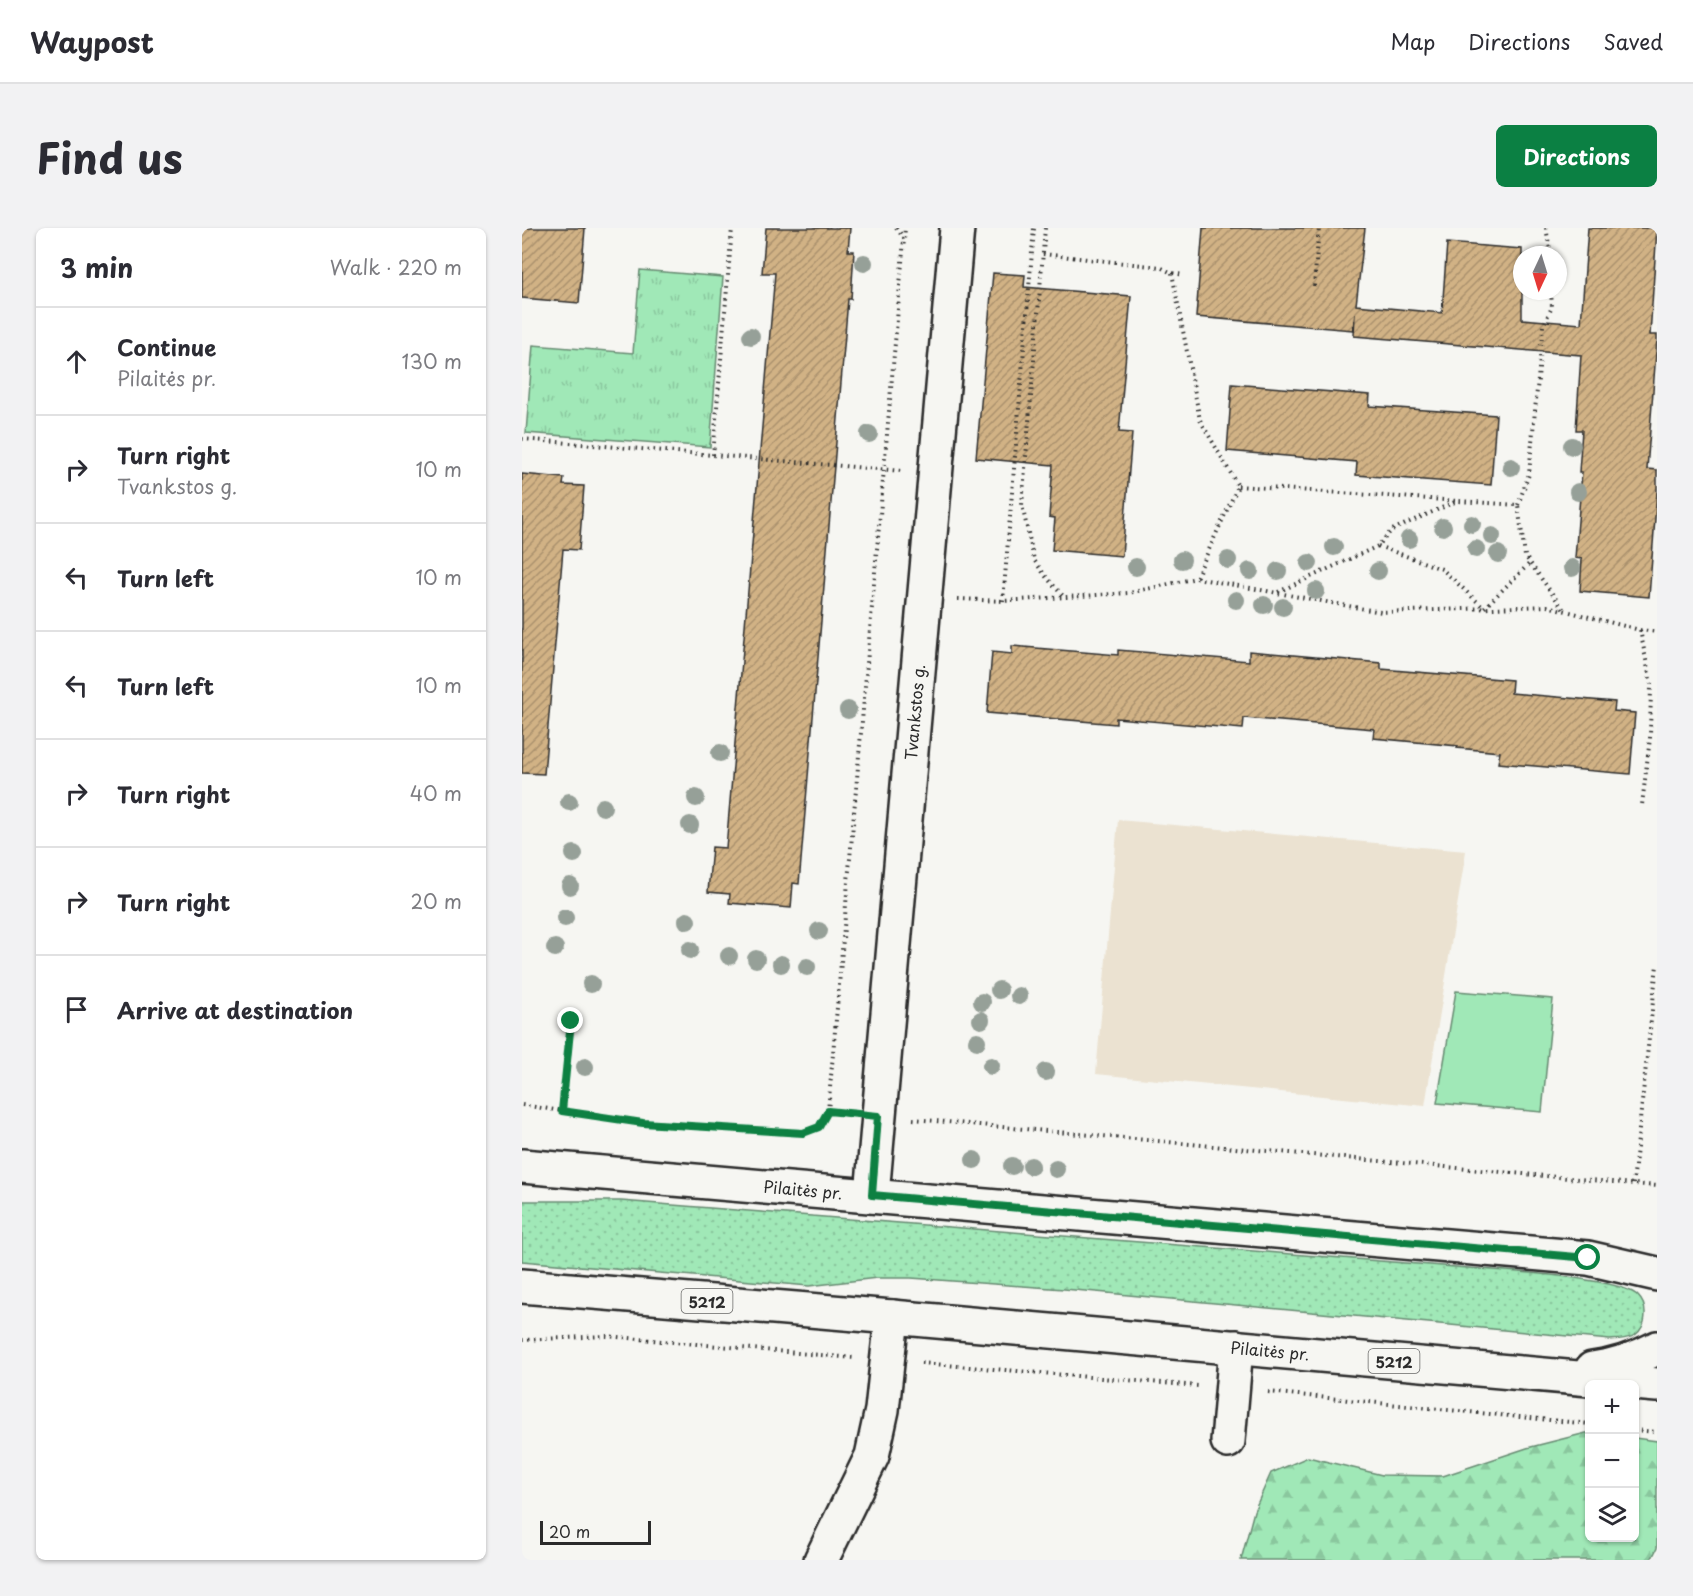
<!DOCTYPE html>
<html lang="en">
<head>
<meta charset="utf-8">
<style>
  :root { --surface:#fff; --page:#f2f2f3; --text:#2b2b33; --muted:#7c7c81; --line:#e1e1e2; --accent:#0b8043 }
  body { margin:0; font-family:"Playpen Sans",sans-serif; background:var(--page); color:var(--text) }
  .controls { position:absolute; right:18px; bottom:18px; display:grid; overflow:hidden; border-radius:9px; box-shadow:0 2px 4px #0004 }
  .controls button { width:54px; height:54px; display:grid; place-items:center; padding:0; border:0; border-bottom:2px solid var(--line); background:var(--surface); color:var(--text); font:30px sans-serif }
  .compass { position:absolute; left:991px; top:18px; width:54px; height:54px; border-radius:50%; background:var(--surface); box-shadow:0 2px 4px #0004; rotate:184deg }
  .scale { position:absolute; left:18px; bottom:15px; width:111px; box-sizing:border-box; padding-left:6px; border:3px solid #2b2b2b; border-top:0; font-size:16px; line-height:21px; white-space:nowrap; color:#2b2b2b; -webkit-text-stroke:4px #f6f6f2; paint-order:stroke }
  .stop { position:absolute; width:18px; height:18px; margin:-14px; border:4px solid #0b8043; border-radius:50%; background:#fff }
  .stop.end { background:#0b8043; border-color:#fff; box-shadow:0 2px 6px #0008 }
  .list { margin:0; padding:0; list-style:none }
  h2 { display:flex; justify-content:space-between; align-items:center; height:78px; margin:0; padding:0 24px; font-size:26px }
  h2 small { font-size:20px; font-weight:400; color:var(--muted) }
  .list li { display:grid; grid-template-columns:39px 1fr auto; gap:18px; align-items:center; box-sizing:border-box; height:108px; padding:0 24px; border-top:2px solid var(--line) }
  .list b { display:block; font-size:22px; white-space:nowrap }
  .list p { margin:0; font-size:20px; white-space:nowrap; color:var(--muted) }
  .list em { font-size:20px; font-style:normal; color:var(--muted) }
  .icon { flex:none; width:33px; height:33px; fill:none; stroke:currentColor; stroke-width:2; stroke-linecap:round; stroke-linejoin:round }
  .map { position:relative; flex:none; width:1135px; height:1332px; overflow:hidden; border-radius:9px }
  header { display:flex; align-items:center; gap:36px; box-sizing:border-box; height:84px; padding:0 30px; background:var(--surface); border-bottom:2px solid var(--line) }
  header strong { font-size:28px }
  nav { display:flex; gap:33px; margin-inline-start:auto; font-size:21px }
  .intro { display:flex; align-items:center; justify-content:space-between; box-sizing:border-box; height:144px; padding:0 36px }
  h1 { margin:0; font-size:42px }
  .button { padding:15px 27px; border-radius:9px; background:var(--accent); color:#fff; font-size:21px; font-weight:700 }
  main { display:flex; gap:36px; padding:0 36px }
  aside { flex:1; background:var(--surface); border-radius:9px; box-shadow:0 2px 4px #0004 }
  .map>svg:first-child { display:block }
  .built { fill:#ebe2d1 }
  .grass { fill:url(#grass-dots); stroke:#668a71; stroke-width:1.5 }
  .forest { fill:url(#forest-firs); stroke:#668a71; stroke-width:1.5 }
  .park { fill:url(#park-tufts); stroke:#668a71; stroke-width:1.5 }
  .pitch { fill:#a0e8b7; stroke:#668a71; stroke-width:1.5 }
  .building { fill:url(#building-hatch); stroke:#2b2b2b; stroke-width:1.5 }
  .lines { fill:none; stroke-linecap:round; stroke-linejoin:round }
  .minor-casing { stroke:#2b2b2b; stroke-width:38 }
  .primary-casing { stroke:#2b2b2b; stroke-width:38 }
  .path { stroke:#2b2b2b; stroke-width:4; stroke-dasharray:1.5 4.5; stroke-linecap:butt }
  .minor { stroke:#f6f6f2; stroke-width:33 }
  .primary { stroke:#f6f6f2; stroke-width:33 }
  .tree { fill:#96a098 }
  .route { stroke:#0b8043; stroke-width:8 }
  .labels { text-anchor:middle; dominant-baseline:central; stroke-width:4.5; stroke-linejoin:round; paint-order:stroke }
  .shield { fill:#f6f6f2; stroke:#686867; stroke-width:1.5 }
  .shield-label { font-size:15px; font-weight:bold; fill:#2b2b2b }
  .street-label { font-size:16px; fill:#2b2b2b; stroke:#f6f6f2 }
</style>
</head>
<body>
<header>
<strong>Waypost</strong>
<nav><a>Map</a><a>Directions</a><a>Saved</a></nav>
</header>
<div class="intro"><h1>Find us</h1><a class="button">Directions</a></div>
<main>
<aside>
<h2>3 min<small>Walk · 220 m</small></h2>
<ul class="list">
<li><svg class="icon" aria-label="ahead" viewBox="0 0 24 24"><path d="M12 20V5M6 11l6-6 6 6"/></svg><div><b>Continue</b><p>Pilaitės pr.</p></div><em>130 m</em></li>
<li><svg class="icon" aria-label="right" viewBox="0 0 24 24"><path d="M7 20v-9h11M14 6l5 5-5 5"/></svg><div><b>Turn right</b><p>Tvankstos g.</p></div><em>10 m</em></li>
<li><svg class="icon" aria-label="left" viewBox="0 0 24 24"><path d="M17 20v-9H6M10 6l-5 5 5 5"/></svg><div><b>Turn left</b></div><em>10 m</em></li>
<li><svg class="icon" aria-label="left" viewBox="0 0 24 24"><path d="M17 20v-9H6M10 6l-5 5 5 5"/></svg><div><b>Turn left</b></div><em>10 m</em></li>
<li><svg class="icon" aria-label="right" viewBox="0 0 24 24"><path d="M7 20v-9h11M14 6l5 5-5 5"/></svg><div><b>Turn right</b></div><em>40 m</em></li>
<li><svg class="icon" aria-label="right" viewBox="0 0 24 24"><path d="M7 20v-9h11M14 6l5 5-5 5"/></svg><div><b>Turn right</b></div><em>20 m</em></li>
<li><svg class="icon" aria-label="arrive" viewBox="0 0 24 24"><path d="M6 21V4h12l-3 4 3 4H6"/></svg><div><b>Arrive at destination</b></div></li>
</ul>
</aside>
<div class="map">
<svg width="1135" height="1332" viewBox="0 0 1135 1332">
  <defs>
    <pattern id="grass-dots" width="8" height="8" patternUnits="userSpaceOnUse" patternTransform="scale(1.5)"><rect width="8" height="8" fill="#a0e8b7"/><path d="M2 2h.1M6 6h.1" fill="none" stroke="#8ac79e" stroke-width="1.8" stroke-linecap="round"/></pattern>
    <pattern id="forest-firs" width="22" height="20" patternUnits="userSpaceOnUse" patternTransform="scale(1.5)"><rect width="22" height="20" fill="#a0e8b7"/><path d="M5 1l3.5 6h-7zM16 11l3.5 6h-7z" fill="#8ac79e"/></pattern>
    <pattern id="park-tufts" width="24" height="20" patternUnits="userSpaceOnUse" patternTransform="scale(1.5)"><rect width="24" height="20" fill="#a0e8b7"/><path d="M3 7l-1-3M5 7V3M7 7l1-3M15 17l-1-3M17 17v-4M19 17l1-3" fill="none" stroke="#8ac79e"/></pattern>
    <pattern id="building-hatch" width="6" height="6" patternUnits="userSpaceOnUse" patternTransform="scale(1.5)"><rect width="6" height="6" fill="#d1b285"/><path d="M-1 1l2-2M0 6l6-6M5 7l2-2" fill="none" stroke="#aa916d"/></pattern>
  </defs>
  <rect width="100%" height="100%" fill="#f6f6f2"/>
  <filter id="ink" filterUnits="userSpaceOnUse"><feTurbulence type="fractalNoise" baseFrequency=".0167" numOctaves="2"/><feDisplacementMap in="SourceGraphic" scale="12" xChannelSelector="R" yChannelSelector="G"/><feConvolveMatrix kernelMatrix="1 2 1 2 8 2 1 2 1" color-interpolation-filters="sRGB"/></filter>
  <g filter="url(#ink)">
    <polygon class="built" points="596,592 944,623 903,878 574,846"/>
    <path class="grass" d="M0,973H99L1009,1045C1030,1047 1103,1054 1116,1068C1123,1075 1124,1085 1122,1094C1117,1111 1103,1111 1088,1112L542,1061L389,1050H355L287,1058L0,1033Z"/>
    <polygon class="forest" points="1064,1205 1068,1205 1068,1310 1112,1310 1113,1210 1135,1213 1135,1320 1129,1332 719,1332 732,1283 749,1245 786,1229 860,1247 921,1248 1005,1220"/>
    <polygon class="park" points="118,42 201,49 188,219 4,205 11,117 111,125"/>
    <polygon class="pitch" points="934,763 1031,771 1020,884 915,875"/>
    <g class="building">
      <polygon points="0,0 63,0 57,75 0,70"/>
      <polygon points="244,0 328,0 326,23 332,23 329,71 326,71 277,656 271,655 269,680 207,675 208,666 186,664 190,619 204,620 235,258 253,45 240,45"/>
      <polygon points="681,0 843,0 834,77 920,85 925,15 1000,21 1000,91 1059,96 1066,0 1135,0 1128,107 1135,107 1135,111 1125,241 1135,242 1135,264 1127,369 1058,363 1060,331 1053,330 1060,244 1057,244 1060,202 1054,202 1059,127 832,108 833,85 831,102 674,89"/>
      <polygon points="471,45 503,47 502,59 609,68 597,204 610,205 600,328 530,322 533,290 527,289 531,237 454,230"/>
      <polygon points="710,156 848,167 847,178 974,187 969,257 834,247 835,234 705,223"/>
      <polygon points="0,246 42,250 41,257 62,258 57,322 41,321 22,546 0,545"/>
      <polygon points="490,418 596,427 596,422 727,433 727,423 859,435 859,441 990,452 989,465 1093,474 1092,483 1113,485 1108,546 976,535 978,524 935,520 936,518 851,510 852,501 722,490 721,501 594,490 594,496 465,485 470,424 490,426"/>
    </g>
    <g class="lines">
      <defs>
        <g id="minor">
          <polyline points="350,967 435,0"/>
          <polyline points="706,1213 714,1119"/>
          <polyline points="299,1332 350,1228 360,1182 370,1089"/>
        </g>
        <g id="primary">
          <polyline points="0,938 1066,1030 1135,1046"/>
          <polyline points="0,1058 370,1089 1135,1157"/>
          <path d="M1070,1141C1093,1138 1114,1131 1135,1120"/>
        </g>
      </defs>
      <use href="#minor" class="minor-casing"/>
      <use href="#primary" class="primary-casing"/>
      <g class="path">
        <polyline points="374,0 382,10"/>
        <polyline points="523,0 500,277 512,332 525,350 542,369"/>
        <polyline points="1024,0 1029,27"/>
        <polyline points="521,26 638,39 650,45 662,47"/>
        <polyline points="650,45 678,192 716,258 674,350"/>
        <polyline points="792,58 797,0"/>
        <polyline points="0,211 380,243"/>
        <polyline points="191,227 210,0"/>
        <polyline points="716,258 996,277 1003,328 1042,382"/>
        <polyline points="996,277 1007,246 1021,98 1030,79 1029,63"/>
        <polyline points="856,318 920,341 962,380 1008,335"/>
        <polyline points="756,364 856,318 870,302 935,273"/>
        <polyline points="436,371 481,373 607,365 674,350 859,384 1025,378 1118,402 1135,404"/>
        <polyline points="481,373 512,0"/>
        <polyline points="1118,402 1129,456 1128,510 1120,577"/>
        <polyline points="0,877 121,895 281,905 297,899 306,883 383,0"/>
        <polyline points="40,883 49,793"/>
        <polyline points="306,883 323,885"/>
        <polyline points="391,891 1135,958"/>
        <polyline points="1111,956 1135,737"/>
        <polyline points="0,1112 84,1108 332,1130"/>
        <polyline points="399,1135 676,1158"/>
        <polyline points="746,1164 1068,1196"/>
        <polyline points="1112,1202 1135,1204"/>
      </g>
      <use href="#minor" class="minor"/>
      <use href="#primary" class="primary"/>
    </g>
    <g class="tree">
      <circle cx="342" cy="35" r="9"/>
      <circle cx="229" cy="108" r="9"/>
      <circle cx="347" cy="206" r="9"/>
      <circle cx="1050" cy="218" r="9"/>
      <circle cx="989" cy="239" r="9"/>
      <circle cx="1056" cy="264" r="9"/>
      <circle cx="950" cy="296" r="9"/>
      <circle cx="921" cy="299" r="9"/>
      <circle cx="970" cy="308" r="9"/>
      <circle cx="887" cy="311" r="9"/>
      <circle cx="812" cy="319" r="9"/>
      <circle cx="954" cy="321" r="9"/>
      <circle cx="976" cy="326" r="9"/>
      <circle cx="660" cy="332" r="9"/>
      <circle cx="706" cy="332" r="9"/>
      <circle cx="787" cy="335" r="9"/>
      <circle cx="614" cy="339" r="9"/>
      <circle cx="1050" cy="340" r="9"/>
      <circle cx="728" cy="343" r="9"/>
      <circle cx="756" cy="343" r="9"/>
      <circle cx="856" cy="343" r="9"/>
      <circle cx="794" cy="363" r="9"/>
      <circle cx="714" cy="372" r="9"/>
      <circle cx="742" cy="377" r="9"/>
      <circle cx="761" cy="379" r="9"/>
      <circle cx="326" cy="482" r="9"/>
      <circle cx="198" cy="525" r="9"/>
      <circle cx="174" cy="570" r="9"/>
      <circle cx="47" cy="574" r="9"/>
      <circle cx="81" cy="579" r="9"/>
      <circle cx="168" cy="597" r="9"/>
      <circle cx="52" cy="626" r="9"/>
      <circle cx="48" cy="658" r="9"/>
      <circle cx="43" cy="690" r="9"/>
      <circle cx="165" cy="693" r="9"/>
      <circle cx="297" cy="703" r="9"/>
      <circle cx="33" cy="720" r="9"/>
      <circle cx="168" cy="722" r="9"/>
      <circle cx="207" cy="728" r="9"/>
      <circle cx="234" cy="731" r="9"/>
      <circle cx="259" cy="736" r="9"/>
      <circle cx="285" cy="739" r="9"/>
      <circle cx="69" cy="756" r="9"/>
      <circle cx="477" cy="762" r="9"/>
      <circle cx="497" cy="768" r="9"/>
      <circle cx="460" cy="774" r="9"/>
      <circle cx="459" cy="792" r="9"/>
      <circle cx="455" cy="813" r="9"/>
      <circle cx="469" cy="838" r="9"/>
      <circle cx="63" cy="839" r="9"/>
      <circle cx="524" cy="844" r="9"/>
      <circle cx="452" cy="932" r="9"/>
      <circle cx="490" cy="938" r="9"/>
      <circle cx="509" cy="938" r="9"/>
      <circle cx="534" cy="941" r="9"/>
    </g>
  </g>
  <g class="lines" filter="url(#ink)">
    <polyline class="route" points="49,793 40,883 121,895 281,905 297,899 306,883 356,888 350,967 1066,1030"/>
  </g>
  <g class="labels">
    <g class="shield">
      <rect x="159.5" y="1061" width="51" height="24" rx="4.5"/>
      <rect x="846.5" y="1121" width="51" height="24" rx="4.5"/>
    </g>
    <g class="shield-label">
      <text x="185" y="1073">5212</text>
      <text x="872" y="1133">5212</text>
    </g>
    <g class="street-label">
      <text transform="translate(392 484) rotate(-85)">Tvankstos g.</text>
      <text transform="translate(281 961) rotate(5)">Pilaitės pr.</text>
      <text transform="translate(748 1122) rotate(5)">Pilaitės pr.</text>
    </g>
  </g>
</svg>
<div class="controls">
<button>+</button>
<button>−</button>
<button><svg class="icon" aria-label="layers" viewBox="0 0 24 24"><path d="M12 4l9 5-9 5-9-5zM3 14l9 5 9-5"/></svg></button>
</div>
<svg class="compass" viewBox="-18 -18 36 36"><path d="M0-13l5 13h-10z" fill="#e53935"/><path d="M0 13l5-13h-10z" fill="#7c7c81"/></svg>
<div class="scale">20 m</div>
<div class="stop" style="left:1066px;top:1030px"></div>
<div class="stop end" style="left:49px;top:793px"></div>
</div>
</main>
</body>
</html>
